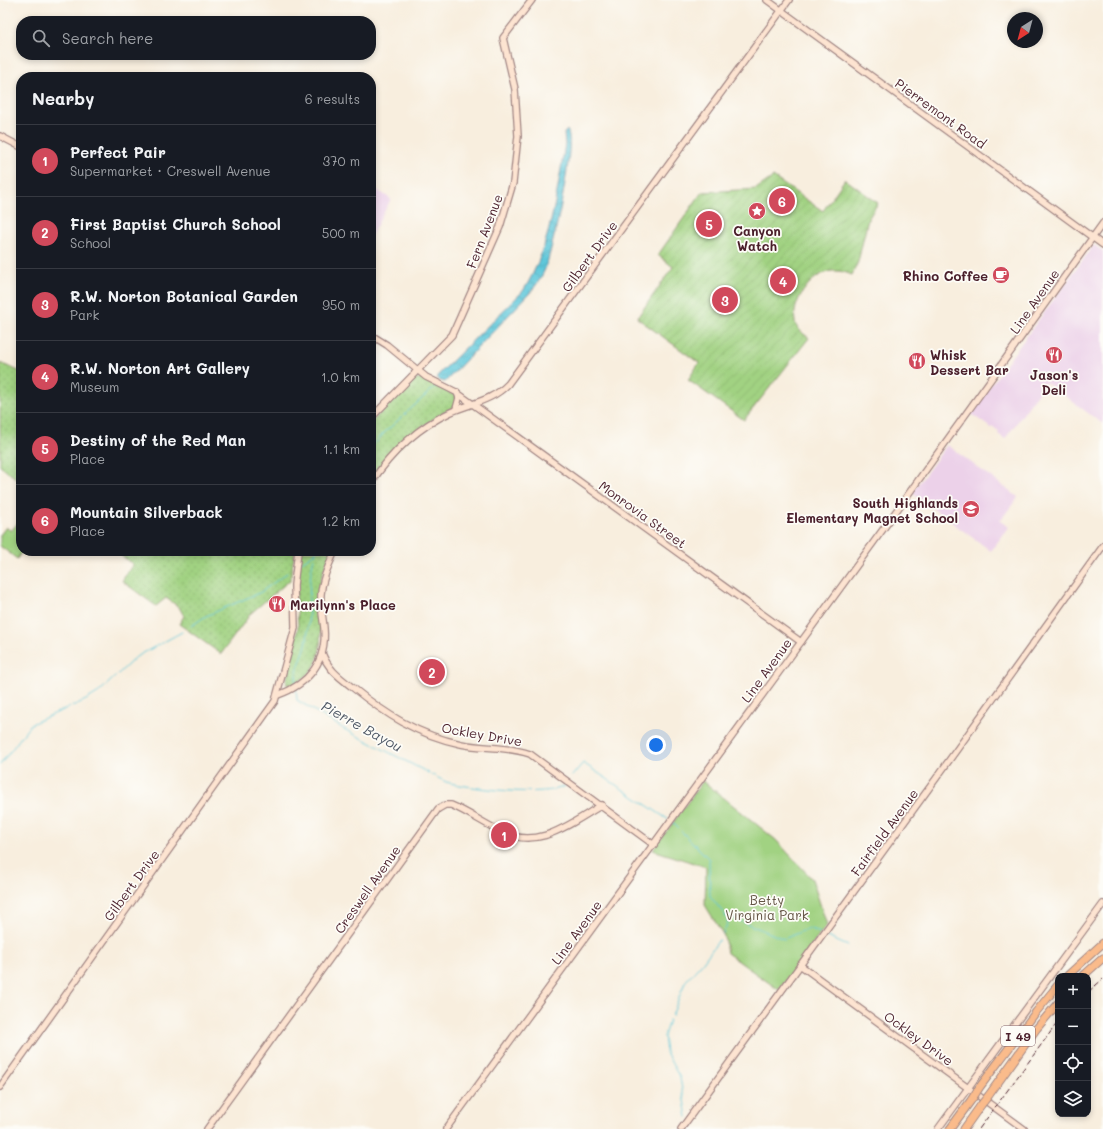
<!DOCTYPE html>
<html lang="en">
<head>
<meta charset="utf-8">
<style>
  :root { --surface:#171b24; --page:#20242c; --text:#f1f3f6; --muted:#9ea1a6; --line:#363941; --accent:#d1495b }
  body { margin:0; font-family:Mali,sans-serif; background:var(--page); color:var(--text) }
  .controls { position:absolute; right:12px; bottom:12px; display:grid; overflow:hidden; border-radius:8px; box-shadow:0 2px 6px #0003 }
  .controls button { width:36px; height:36px; display:grid; place-items:center; padding:0; border:0; border-bottom:1px solid var(--line); background:var(--surface); color:var(--text); font:20px sans-serif }
  .compass { position:absolute; left:1007px; top:12px; width:36px; height:36px; border-radius:50%; background:var(--surface); box-shadow:0 2px 6px #0003; rotate:216deg }
  .you { position:absolute; left:656px; top:745px; width:14px; height:14px; margin:-10px; border:3px solid #fff; border-radius:50%; background:#1a73e8; box-shadow:0 0 0 6px #1a73e833 }
  .badge { display:grid; place-items:center; width:26px; height:26px; border-radius:50%; background:var(--accent); color:#fff; font-size:13px; font-weight:700 }
  .pin { position:absolute; translate:-50% -50%; border:2px solid #fff; box-shadow:0 1px 4px #0006 }
  .list { margin:0; padding:0; list-style:none }
  h2 { display:flex; justify-content:space-between; align-items:center; height:52px; margin:0; padding:0 16px; font-size:17px }
  h2 small { font-size:13px; font-weight:400; color:var(--muted) }
  .list li { display:grid; grid-template-columns:26px 1fr auto; gap:12px; align-items:center; box-sizing:border-box; height:72px; padding:0 16px; border-top:1px solid var(--line) }
  .list b { display:block; font-size:15px; white-space:nowrap }
  .list p { margin:0; font-size:13px; white-space:nowrap; color:var(--muted) }
  .list em { font-size:13px; font-style:normal; color:var(--muted) }
  .icon { flex:none; width:22px; height:22px; fill:none; stroke:currentColor; stroke-width:2; stroke-linecap:round; stroke-linejoin:round }
  .map { position:relative; flex:none; width:1103px; height:1129px; overflow:hidden }
  .search { position:absolute; background:var(--surface); box-shadow:0 2px 6px #0003; left:16px; top:16px; width:360px; height:44px; display:flex; align-items:center; gap:10px; box-sizing:border-box; padding:0 14px; border-radius:16px; color:var(--muted); font-size:15px }
  .panel { position:absolute; background:var(--surface); box-shadow:0 2px 6px #0003; left:16px; top:72px; width:360px; height:484px; border-radius:16px }
  .map>svg:first-child { display:block }
  .built { fill:#ecd1e9 }
  .grass { fill:url(#grass-dots); stroke:#767856 }
  .park { fill:#a1d282; stroke:#767856 }
  .garden { fill:url(#garden-furrows); stroke:#767856 }
  .water { fill:url(#water-waves); stroke:#547382 }
  .lines { fill:none; stroke-linecap:round; stroke-linejoin:round }
  .stream { stroke:#5ec7da; stroke-width:1 }
  .secondary-casing { stroke:#a18684; stroke-width:8 }
  .highway-casing { stroke:#a18684; stroke-width:9 }
  .secondary { stroke:#fde4d1; stroke-width:5.5 }
  .highway { stroke:#fabb8b; stroke-width:7 }
  .rail { stroke:#4a1f2b; stroke-width:1; stroke-dasharray:6 3; stroke-linecap:butt }
  .highway-bridge-casing { stroke:#a18684; stroke-width:9; stroke-linecap:butt }
  .highway-bridge { stroke:#fabb8b; stroke-width:7 }
  .labels { text-anchor:middle; dominant-baseline:central; stroke-width:3.5; stroke-linejoin:round; paint-order:stroke }
  .shield { fill:#fdfcf7; stroke:#806168; stroke-width:1 }
  .shield-label { font-size:12px; font-weight:bold; fill:#4a1f2b }
  .street-label { font-size:13px; fill:#4a1f2b; stroke:#fdfcf7 }
  .poi-label { font-size:13px; font-weight:bold; fill:#4a1f2b; stroke:#fdfcf7 }
  .park-label { font-size:13px; fill:#645545; stroke:#fdfcf7 }
  .water-label { font-size:14px; font-style:italic; fill:#515a68; stroke:#fdfcf7 }
</style>
</head>
<body>
<div class="map">
<svg width="1103" height="1129" viewBox="0 0 1103 1129">
  <defs>
    <pattern id="grass-dots" width="8" height="8" patternUnits="userSpaceOnUse"><rect width="8" height="8" fill="#a1d282"/><path d="M2 2h.1M6 6h.1" fill="none" stroke="#8cb470" stroke-width="1.8" stroke-linecap="round"/></pattern>
    <pattern id="garden-furrows" width="10" height="10" patternUnits="userSpaceOnUse"><rect width="10" height="10" fill="#a1d282"/><path d="M-1 1l2-2M0 10L10 0M9 11l2-2" fill="none" stroke="#8cb470"/></pattern>
    <pattern id="water-waves" width="16" height="10" patternUnits="userSpaceOnUse"><rect width="16" height="10" fill="#5ec7da"/><path d="M0 5q4-4 8 0t8 0" fill="none" stroke="#53aabb"/></pattern>
  </defs>
  <rect width="100%" height="100%" fill="#fdfcf7"/>
  <filter id="ink" filterUnits="userSpaceOnUse"><feTurbulence type="fractalNoise" baseFrequency=".025" numOctaves="2"/><feDisplacementMap in="SourceGraphic" scale="8" xChannelSelector="R" yChannelSelector="G"/><feConvolveMatrix kernelMatrix="1 2 1 2 8 2 1 2 1" color-interpolation-filters="sRGB"/></filter>
  <filter id="wash" filterUnits="userSpaceOnUse"><feTurbulence type="fractalNoise" baseFrequency=".012" numOctaves="4" result="noise"/><feDisplacementMap in="SourceGraphic" scale="16" xChannelSelector="R" yChannelSelector="G"/><feGaussianBlur stdDeviation="0.9" result="paint"/><feColorMatrix in="noise" values="0 0 0 0 0 0 0 0 0 0 0 0 0 0 0 0 0 1.4 0 .05"/><feComposite in="paint" operator="in"/></filter>
  <g filter="url(#wash)">
    <rect width="100%" height="100%" fill="#f8eede"/>
    <g class="built">
      <polygon points="371,186 391,199 371,236"/>
      <polygon points="1094,245 1103,251 1103,424 1046,382 1005,439 998,434 999,431 993,427 991,428 970,413"/>
      <polygon points="947,445 1018,497 1000,521 1009,527 991,551 913,494 913,491"/>
    </g>
    <g class="grass">
      <polygon points="0,363 21,372 21,482 0,466"/>
      <path d="M422,378L457,396L456,406C419,424 397,448 371,479V422L414,379Z"/>
      <polygon points="115,551 295,551 290,580 251,613 221,654 179,624 184,616 179,607 166,598 156,606 122,581 133,564"/>
      <path d="M301,551H332C326,564 320,578 319,592C317,620 331,662 301,680C296,683 292,686 287,685L286,682L298,627L296,590Z"/>
    </g>
    <g class="park">
      <polygon points="21,519 22,551 17,559 0,546 0,535 6,527 11,531"/>
      <polygon points="703,781 776,840 812,879 827,925 779,990 727,953 724,936 705,905 706,867 653,850"/>
    </g>
    <path class="garden" d="M773,177L823,211L845,179L878,203L868,219L858,262L852,275C847,273 842,271 837,271C814,269 791,300 795,322C796,329 804,334 809,338L744,420L688,380L699,363L637,318L673,267L658,255L702,192L756,189Z"/>
    <path class="water" d="M567,130C577,143 552,251 545,269C541,279 535,287 528,295L445,382L438,380V375L523,291C550,250 557,192 565,144L564,133Z"/>
    <g class="lines">
      <g class="stream">
        <polyline points="371,448 384,433 437,385"/>
        <polyline points="302,562 315,553"/>
        <polyline points="191,626 206,616 261,592 287,573"/>
        <path d="M296,683C295,667 305,655 307,639C311,609 306,580 316,551"/>
        <path d="M296,688L297,700L344,729L446,782C468,788 546,798 565,786"/>
        <polyline points="0,765 31,724 86,700 99,692 136,657 182,632"/>
        <polyline points="572,776 583,763 669,820"/>
        <polyline points="672,822 709,859 710,896 725,915 728,922 723,934"/>
        <polyline points="726,915 784,939 809,928 820,933"/>
        <polyline points="825,936 848,946"/>
        <polyline points="672,1016 685,982 703,962 719,940"/>
        <polyline points="669,1020 664,1036 666,1053 680,1078 687,1117"/>
        <polyline points="688,1124 689,1129"/>
      </g>
    </g>
  </g>
  <g filter="url(#ink)">
    <g class="lines">
      <defs>
        <g id="secondary">
          <polyline points="767,0 1103,245"/>
          <polyline points="0,136 21,147"/>
          <polyline points="371,335 387,345 426,377 456,392 801,642"/>
          <polyline points="456,409 459,398 457,392"/>
          <polyline points="371,418 452,335 500,227 513,183 518,136 515,89 503,38 532,0"/>
          <path d="M371,483C391,453 418,427 451,412C471,403 492,401 508,384L789,0"/>
          <path d="M322,653C328,669 339,677 352,687C385,714 418,735 461,744C484,749 508,746 530,754L654,845"/>
          <path d="M278,695C309,684 327,661 324,628C323,617 320,606 321,594C322,579 329,565 335,551"/>
          <polyline points="800,965 1024,1129"/>
          <polyline points="0,1087 275,701 295,628 294,585 298,551"/>
          <path d="M207,1129L438,809L445,805H451C468,812 483,823 500,831C538,851 569,824 602,805"/>
          <polyline points="446,1129 884,528 1103,223"/>
          <polyline points="681,1129 935,780 1103,546"/>
          <polyline points="938,1129 1103,904"/>
        </g>
        <g id="highway">
          <polyline points="1067,976 1103,943"/>
          <polyline points="1083,976 1103,958"/>
          <polyline points="979,1088 1036,1012 1058,985"/>
          <polyline points="989,1095 1037,1028 1058,1003"/>
          <polyline points="950,1129 972,1099"/>
          <polyline points="964,1129 981,1105"/>
        </g>
      </defs>
      <use href="#secondary" class="secondary-casing"/>
      <use href="#highway" class="highway-casing"/>
      <use href="#secondary" class="secondary"/>
      <use href="#highway" class="highway"/>
      <g class="rail">
        <polyline points="1088,992 1103,979"/>
        <polyline points="979,1129 1058,1022"/>
      </g>
      <defs>
        <g id="highway-bridge">
          <polyline points="972,1099 979,1088"/>
          <polyline points="981,1105 989,1095"/>
        </g>
      </defs>
      <use href="#highway-bridge" class="highway-bridge-casing"/>
      <use href="#highway-bridge" class="highway-bridge"/>
    </g>
  </g>
  <defs>
    <symbol id="sight-disc" viewBox="-11 -11 22 22"><circle r="9.5" fill="#d1495b" stroke="#fdfcf7"/><path d="M0-6L1.8-2.2L6-1.7L2.9 1.2L3.7 5.4L0 3.3L-3.7 5.4L-2.9 1.2L-6-1.7L-1.8-2.2Z" fill="#fff"/></symbol>
    <symbol id="cafe-disc" viewBox="-11 -11 22 22"><circle r="9.5" fill="#d1495b" stroke="#fdfcf7"/><path d="M-5.5-4.5H6V0H3Q3 3.5 0 3.5H-2.5Q-5.5 3.5-5.5 0ZM3-3.2v2h1.7v-2ZM-6 4.5H4V6H-6Z" fill="#fff"/></symbol>
    <symbol id="restaurant-disc" viewBox="-11 -11 22 22"><circle r="9.5" fill="#d1495b" stroke="#fdfcf7"/><path d="M-5-6h1v4h1v-4h1v4h1v-4h1v5L-1.5 .5V6h-2V.5L-5-1ZM5-6V6H3V1.5H1.5Q1.5-4 5-6Z" fill="#fff"/></symbol>
    <symbol id="school-disc" viewBox="-11 -11 22 22"><circle r="9.5" fill="#d1495b" stroke="#fdfcf7"/><path d="M0-5L7-2L0 1L-7-2ZM-4 1L0 2.5L4 1V4Q0 6-4 4Z" fill="#fff"/></symbol>
  </defs>
  <g fill-rule="evenodd">
    <use href="#sight-disc" x="747" y="201" width="20" height="20"/>
    <use href="#cafe-disc" x="991" y="265" width="20" height="20"/>
    <use href="#restaurant-disc" x="1044" y="345" width="20" height="20"/>
    <use href="#restaurant-disc" x="907" y="351" width="20" height="20"/>
    <use href="#school-disc" x="961" y="499" width="20" height="20"/>
    <use href="#restaurant-disc" x="267" y="594" width="20" height="20"/>
  </g>
  <g class="labels">
    <rect class="shield" x="1001" y="1026" width="34" height="20" rx="3"/>
    <g class="shield-label">
      <text x="1018" y="1036">I 49</text>
    </g>
    <g class="street-label">
      <text transform="translate(941 113) rotate(36)">Pierremont Road</text>
      <text transform="translate(484 231) rotate(-69)">Fern Avenue</text>
      <text transform="translate(589 256) rotate(-54)">Gilbert Drive</text>
      <text transform="translate(1034 301) rotate(-55)">Line Avenue</text>
      <text transform="translate(643 514) rotate(36)">Monrovia Street</text>
      <text transform="translate(766 670) rotate(-54)">Line Avenue</text>
      <text transform="translate(482 734) rotate(10)">Ockley Drive</text>
      <text transform="translate(884 832) rotate(-54)">Fairfield Avenue</text>
      <text transform="translate(131 885) rotate(-54)">Gilbert Drive</text>
      <text transform="translate(367 889) rotate(-55)">Creswell Avenue</text>
      <text transform="translate(576 932) rotate(-54)">Line Avenue</text>
      <text transform="translate(919 1038) rotate(36)">Ockley Drive</text>
    </g>
    <g class="poi-label">
      <text x="757" y="230">Canyon<tspan x="757" dy="15">Watch</tspan></text>
      <text x="988" y="275" text-anchor="end">Rhino Coffee</text>
      <text x="930" y="354" text-anchor="start">Whisk<tspan x="930" dy="15">Dessert Bar</tspan></text>
      <text x="1054" y="374">Jason's<tspan x="1054" dy="15">Deli</tspan></text>
      <text x="958" y="502" text-anchor="end">South Highlands<tspan x="958" dy="15">Elementary Magnet School</tspan></text>
      <text x="290" y="604" text-anchor="start">Marilynn's Place</text>
    </g>
    <g class="park-label">
      <text x="767" y="899">Betty<tspan x="767" dy="15">Virginia Park</tspan></text>
    </g>
    <g class="water-label">
      <text transform="translate(362 726) rotate(29)">Pierre Bayou</text>
    </g>
  </g>
</svg>
<div class="controls">
<button>+</button>
<button>−</button>
<button><svg class="icon" aria-label="locate" viewBox="0 0 24 24"><circle cx="12" cy="12" r="6"/><path d="M12 2v4M12 18v4M2 12h4M18 12h4"/></svg></button>
<button><svg class="icon" aria-label="layers" viewBox="0 0 24 24"><path d="M12 4l9 5-9 5-9-5zM3 14l9 5 9-5"/></svg></button>
</div>
<svg class="compass" viewBox="-18 -18 36 36"><path d="M0-13l5 13h-10z" fill="#e53935"/><path d="M0 13l5-13h-10z" fill="#9ea1a6"/></svg>
<div class="you"></div>
<div class="pin badge" style="left:504px;top:835px">1</div>
<div class="pin badge" style="left:432px;top:672px">2</div>
<div class="pin badge" style="left:725px;top:300px">3</div>
<div class="pin badge" style="left:783px;top:281px">4</div>
<div class="pin badge" style="left:709px;top:224px">5</div>
<div class="pin badge" style="left:782px;top:201px">6</div>
<div class="search"><svg class="icon" aria-label="search" viewBox="0 0 24 24"><circle cx="10" cy="10" r="6"/><path d="M15 15l6 6"/></svg>Search here</div>
<section class="panel">
<h2>Nearby<small>6 results</small></h2>
<ul class="list">
<li><span class="badge">1</span><div><b>Perfect Pair</b><p>Supermarket · Creswell Avenue</p></div><em>370 m</em></li>
<li><span class="badge">2</span><div><b>First Baptist Church School</b><p>School</p></div><em>500 m</em></li>
<li><span class="badge">3</span><div><b>R.W. Norton Botanical Garden</b><p>Park</p></div><em>950 m</em></li>
<li><span class="badge">4</span><div><b>R.W. Norton Art Gallery</b><p>Museum</p></div><em>1.0 km</em></li>
<li><span class="badge">5</span><div><b>Destiny of the Red Man</b><p>Place</p></div><em>1.1 km</em></li>
<li><span class="badge">6</span><div><b>Mountain Silverback</b><p>Place</p></div><em>1.2 km</em></li>
</ul>
</section>
</div>
</body>
</html>
